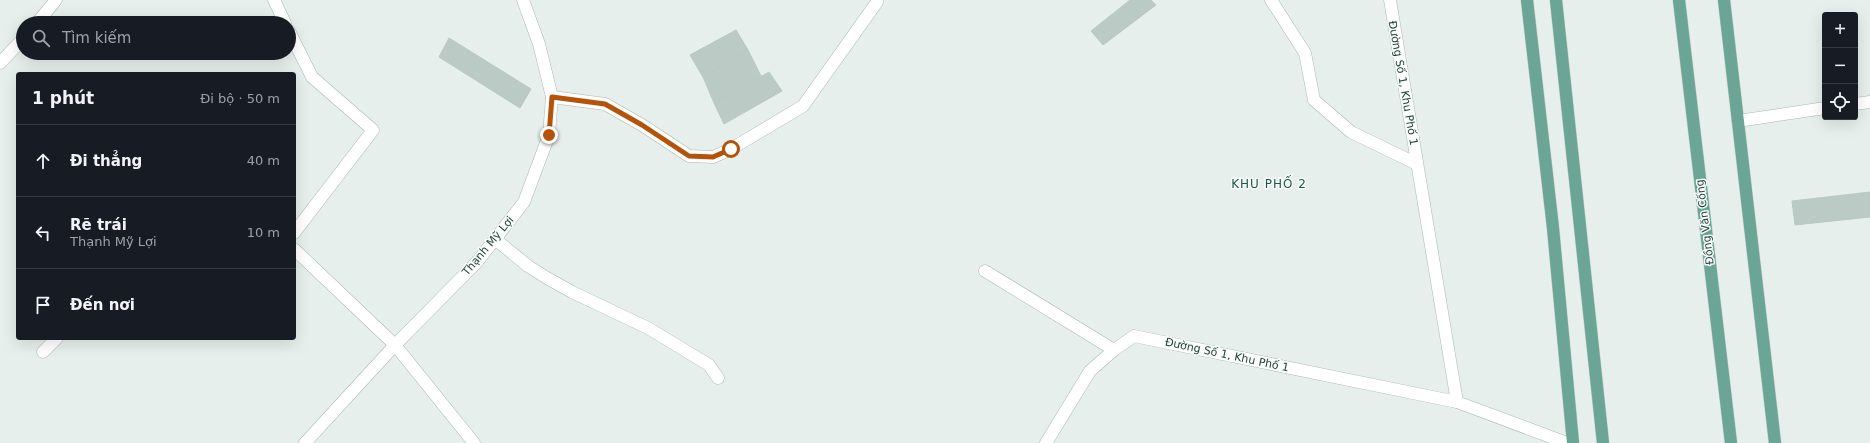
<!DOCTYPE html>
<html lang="vi">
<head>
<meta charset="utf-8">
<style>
  :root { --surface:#171b24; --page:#20242c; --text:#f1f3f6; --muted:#9ea1a6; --line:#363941 }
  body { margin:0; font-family:"DejaVu Sans",sans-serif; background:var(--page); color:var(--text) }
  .controls { position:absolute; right:12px; top:12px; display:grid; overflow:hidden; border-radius:4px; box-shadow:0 4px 16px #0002 }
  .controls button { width:36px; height:36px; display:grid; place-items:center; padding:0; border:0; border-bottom:1px solid var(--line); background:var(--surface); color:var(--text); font:20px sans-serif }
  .stop { position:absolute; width:12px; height:12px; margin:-9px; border:3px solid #b45309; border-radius:50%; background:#fff }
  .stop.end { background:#b45309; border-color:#fff; box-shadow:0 1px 4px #0008 }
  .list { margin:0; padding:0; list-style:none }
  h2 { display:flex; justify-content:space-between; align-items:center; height:52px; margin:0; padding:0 16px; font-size:17px }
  h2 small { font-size:13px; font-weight:400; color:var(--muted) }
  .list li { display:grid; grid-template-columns:26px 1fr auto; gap:12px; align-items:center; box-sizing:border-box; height:72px; padding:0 16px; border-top:1px solid var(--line) }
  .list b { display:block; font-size:15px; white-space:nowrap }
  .list p { margin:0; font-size:13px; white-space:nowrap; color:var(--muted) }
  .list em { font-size:13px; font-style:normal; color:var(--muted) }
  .icon { flex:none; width:22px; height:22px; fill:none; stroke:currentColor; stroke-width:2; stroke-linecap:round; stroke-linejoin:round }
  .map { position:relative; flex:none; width:1870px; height:443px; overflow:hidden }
  .search { position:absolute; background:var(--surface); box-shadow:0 4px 16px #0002; left:16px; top:16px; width:280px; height:44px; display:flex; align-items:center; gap:10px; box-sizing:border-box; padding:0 14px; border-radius:22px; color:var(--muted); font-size:15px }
  .panel { position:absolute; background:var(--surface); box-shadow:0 4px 16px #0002; left:16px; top:72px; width:280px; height:268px; border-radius:4px }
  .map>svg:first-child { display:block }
  .building { fill:#bbcac4; stroke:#b8c9c2 }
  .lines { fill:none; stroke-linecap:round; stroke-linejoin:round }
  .minor-casing { stroke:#a8b8b2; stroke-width:13 }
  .major-casing { stroke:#c2cac8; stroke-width:13 }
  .minor { stroke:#fff; stroke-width:12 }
  .major { stroke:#6aa596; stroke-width:12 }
  .route { stroke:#b45309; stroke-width:5 }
  .labels { text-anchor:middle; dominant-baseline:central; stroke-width:3; stroke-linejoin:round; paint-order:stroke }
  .street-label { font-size:11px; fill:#24423a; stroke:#f7fbf9 }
  .neighbourhood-label { font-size:12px; letter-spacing:1px; fill:#1f5548; stroke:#f7fbf9 }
</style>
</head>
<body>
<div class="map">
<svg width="1870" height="443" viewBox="0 0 1870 443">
  <rect width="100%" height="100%" fill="#e6efeb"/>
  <g class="building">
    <polygon points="1130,0 1151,0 1156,5 1103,45 1091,31"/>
    <polygon points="736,30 748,50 703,77 690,55"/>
    <polygon points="449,38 531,89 520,108 439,57"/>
    <polygon points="748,50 761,76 714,103 703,77"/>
    <polygon points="769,72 782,91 724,124 714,103"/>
    <polygon points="1870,192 1870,217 1795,225 1792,201"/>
  </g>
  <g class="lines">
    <defs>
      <g id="minor">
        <polyline points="274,0 285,23"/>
        <polyline points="1271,0 1305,53 1314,100 1351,132 1417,164"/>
        <polyline points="37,23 56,0"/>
        <polyline points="289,31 312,77 373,130 294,233"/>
        <polyline points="0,63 23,39"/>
        <polyline points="552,97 605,104 642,125 689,156 713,157 731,149 803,106 877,2"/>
        <polyline points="1855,104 1870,102"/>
        <polyline points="1738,121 1825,108"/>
        <polyline points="495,239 528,266 547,278 572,292 648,328 681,348 709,365 718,378"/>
        <polyline points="294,249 395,345 474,443"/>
        <polyline points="985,271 1114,350"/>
        <polyline points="43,352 57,338"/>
        <polyline points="1457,402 1567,443"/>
        <polyline points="305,443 395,345 477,262 524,202 549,135 552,97 539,44 523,0"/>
        <polyline points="1046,443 1090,371 1114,350 1134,336 1457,402 1390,0"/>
      </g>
      <g id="major">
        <polyline points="1527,0 1553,228 1573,443"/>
        <polyline points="1556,0 1603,443"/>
        <polyline points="1679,0 1731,443"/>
        <polyline points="1724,0 1775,443"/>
      </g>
    </defs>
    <use href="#minor" class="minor-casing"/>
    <use href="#major" class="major-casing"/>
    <use href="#minor" class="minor"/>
    <use href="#major" class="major"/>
  </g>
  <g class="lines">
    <polyline class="route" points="549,135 552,97 605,104 642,125 689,156 713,157 731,149"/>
  </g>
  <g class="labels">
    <g class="street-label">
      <text transform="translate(1403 83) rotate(80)">Đường Số 1, Khu Phố 1</text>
      <text transform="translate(1705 222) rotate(-97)">Đồng Văn Cống</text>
      <text transform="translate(488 246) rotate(-50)">Thạnh Mỹ Lợi</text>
      <text transform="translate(1227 355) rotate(12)">Đường Số 1, Khu Phố 1</text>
    </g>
    <g class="neighbourhood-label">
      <text x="1269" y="184">KHU PHỐ 2</text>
    </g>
  </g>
</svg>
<div class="controls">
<button>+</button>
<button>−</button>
<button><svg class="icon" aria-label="locate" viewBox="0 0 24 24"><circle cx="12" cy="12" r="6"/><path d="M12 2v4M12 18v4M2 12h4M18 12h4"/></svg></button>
</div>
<div class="stop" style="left:731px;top:149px"></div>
<div class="stop end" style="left:549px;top:135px"></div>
<div class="search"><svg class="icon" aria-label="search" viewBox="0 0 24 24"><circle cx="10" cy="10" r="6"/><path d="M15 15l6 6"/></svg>Tìm kiếm</div>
<section class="panel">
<h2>1 phút<small>Đi bộ · 50 m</small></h2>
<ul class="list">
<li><svg class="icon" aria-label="ahead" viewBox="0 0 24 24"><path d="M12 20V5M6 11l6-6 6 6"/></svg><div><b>Đi thẳng</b></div><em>40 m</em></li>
<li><svg class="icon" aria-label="left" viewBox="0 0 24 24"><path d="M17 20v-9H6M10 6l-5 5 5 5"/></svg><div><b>Rẽ trái</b><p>Thạnh Mỹ Lợi</p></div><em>10 m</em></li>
<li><svg class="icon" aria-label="arrive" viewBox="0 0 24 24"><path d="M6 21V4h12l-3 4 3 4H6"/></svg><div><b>Đến nơi</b></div></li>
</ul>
</section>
</div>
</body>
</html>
